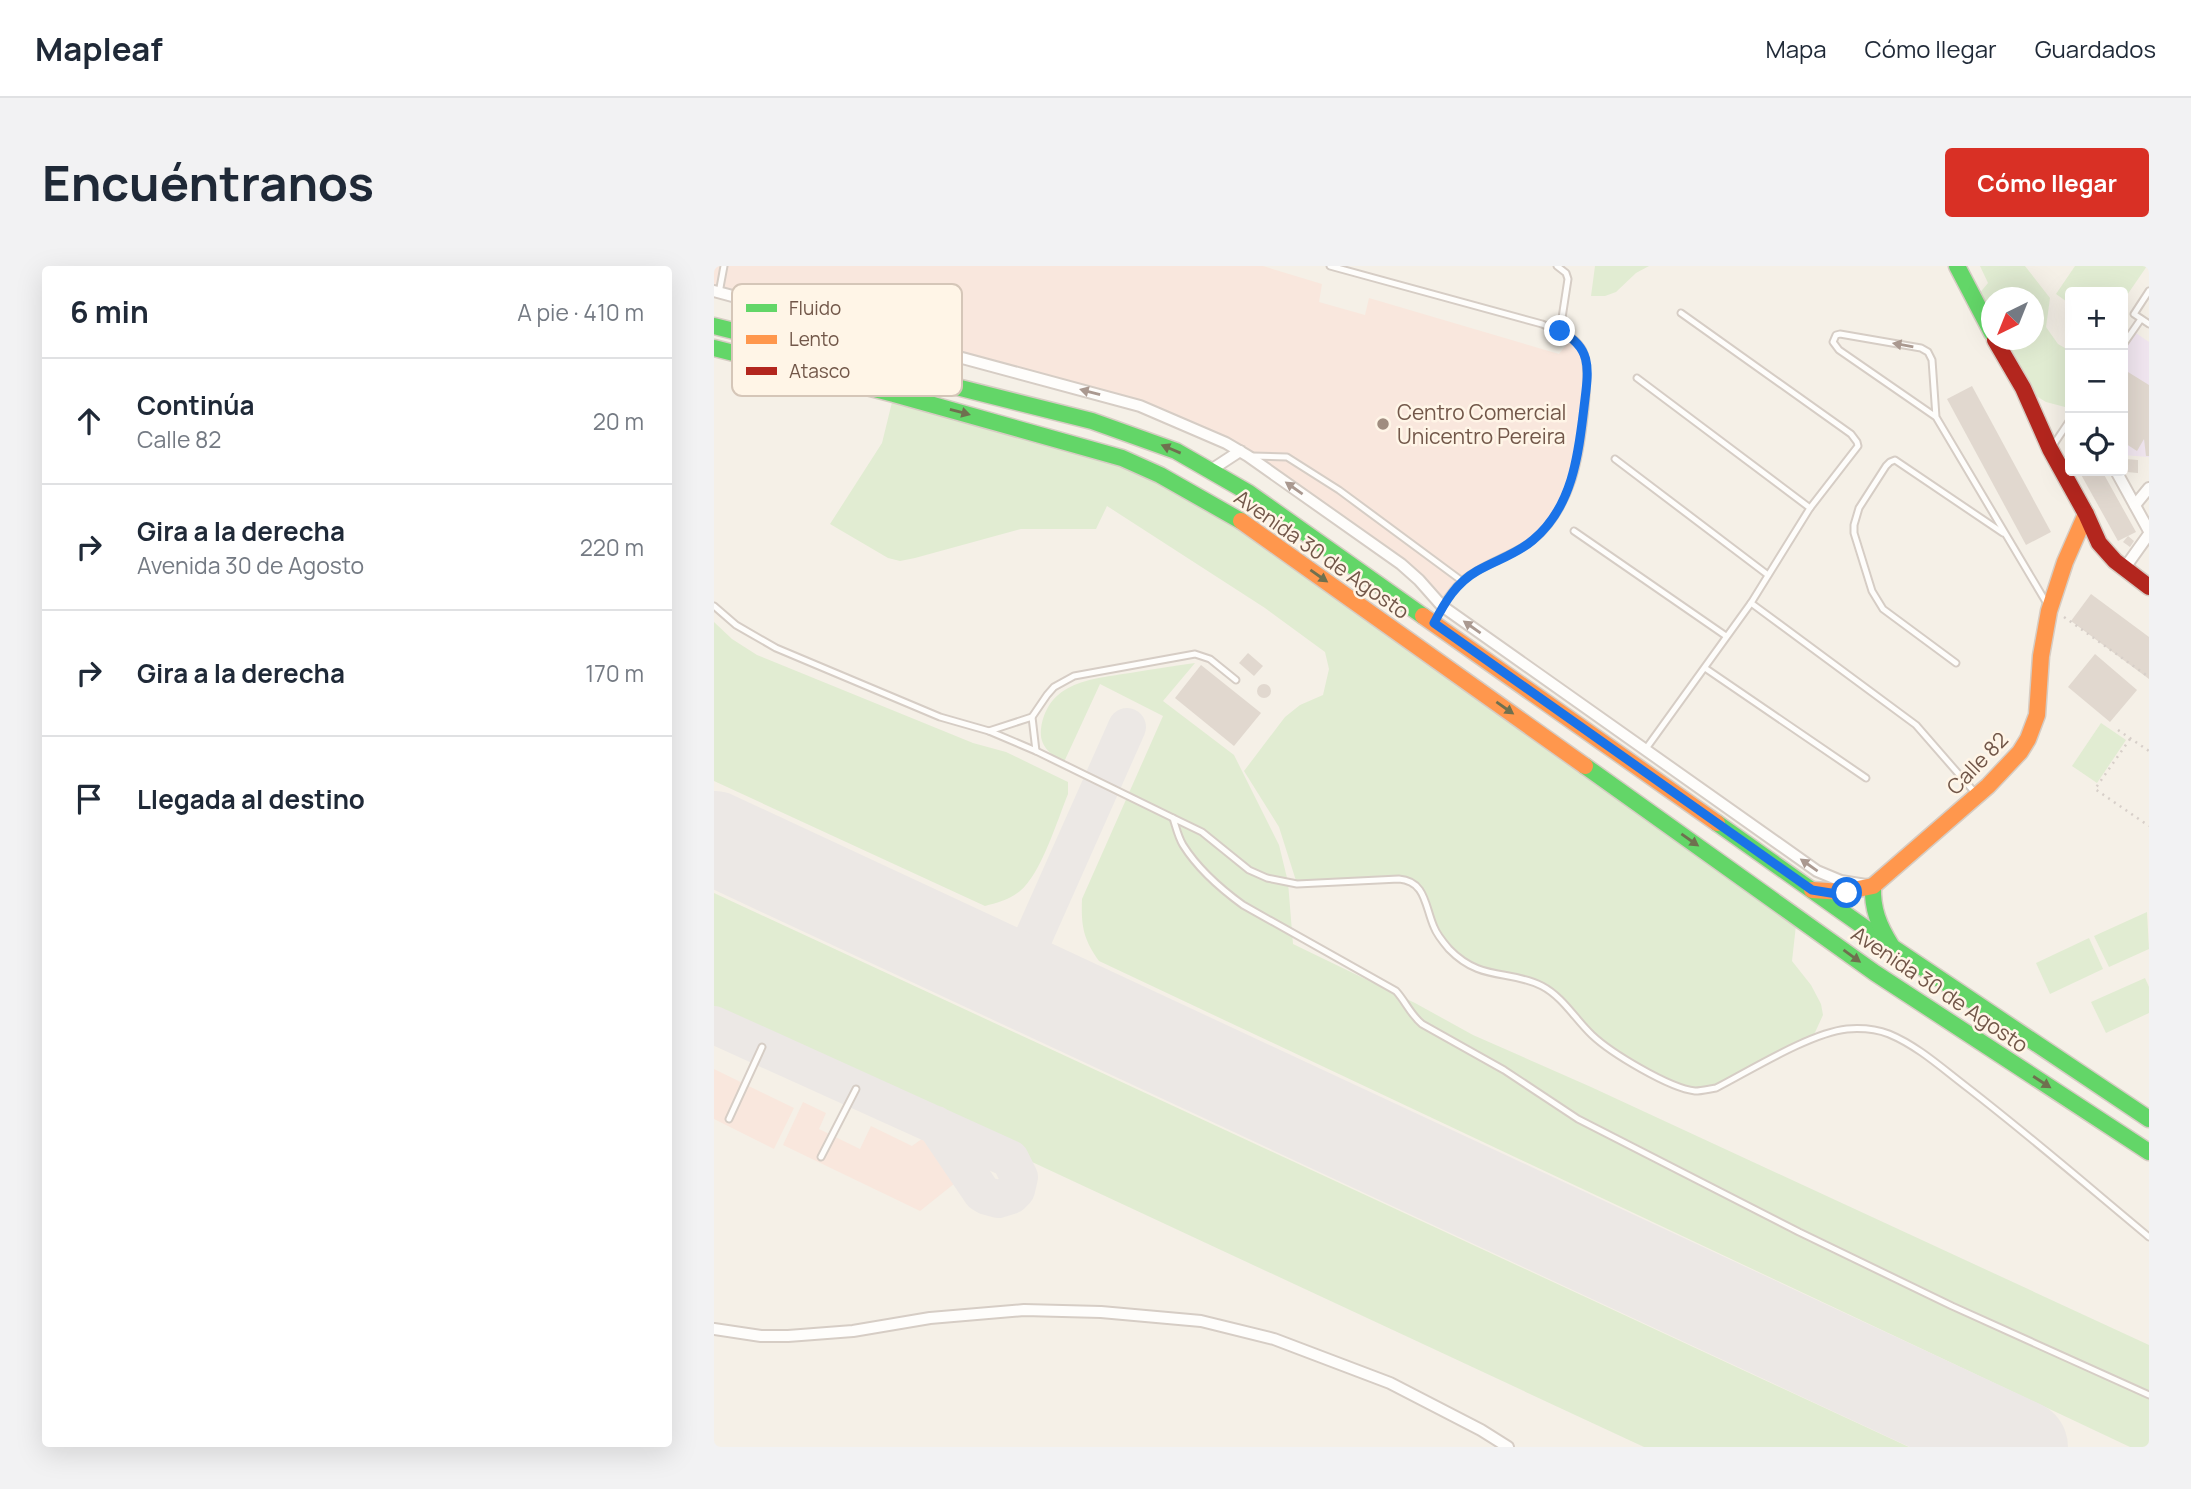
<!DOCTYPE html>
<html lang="es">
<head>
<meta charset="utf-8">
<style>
  :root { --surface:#fff; --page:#f2f2f3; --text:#1f2937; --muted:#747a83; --line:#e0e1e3; --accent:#d93025 }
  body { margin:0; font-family:Manrope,sans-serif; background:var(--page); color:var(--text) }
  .controls { position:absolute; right:21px; top:21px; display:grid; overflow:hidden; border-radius:7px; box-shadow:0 7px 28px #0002 }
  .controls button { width:63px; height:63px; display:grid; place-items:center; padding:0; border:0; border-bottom:2px solid var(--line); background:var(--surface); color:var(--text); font:35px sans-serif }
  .compass { position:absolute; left:1267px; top:21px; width:63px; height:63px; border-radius:50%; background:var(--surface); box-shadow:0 7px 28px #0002; rotate:223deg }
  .stop { position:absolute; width:21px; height:21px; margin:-16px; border:5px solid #1a73e8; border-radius:50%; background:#fff }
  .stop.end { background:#1a73e8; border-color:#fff; box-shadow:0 2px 7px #0008 }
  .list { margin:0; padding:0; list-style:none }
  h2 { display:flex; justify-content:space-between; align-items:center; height:91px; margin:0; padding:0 28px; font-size:30px }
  h2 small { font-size:23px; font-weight:400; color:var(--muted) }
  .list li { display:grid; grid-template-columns:46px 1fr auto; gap:21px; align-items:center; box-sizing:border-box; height:126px; padding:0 28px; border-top:2px solid var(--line) }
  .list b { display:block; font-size:26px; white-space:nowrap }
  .list p { margin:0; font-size:23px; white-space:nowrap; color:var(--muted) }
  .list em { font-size:23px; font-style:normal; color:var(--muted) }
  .icon { flex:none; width:38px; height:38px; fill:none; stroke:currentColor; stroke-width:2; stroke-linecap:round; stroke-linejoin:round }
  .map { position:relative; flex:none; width:1435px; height:1181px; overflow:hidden; border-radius:7px }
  header { display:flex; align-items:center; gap:42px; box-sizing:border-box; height:98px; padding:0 35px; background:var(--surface); border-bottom:2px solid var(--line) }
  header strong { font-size:33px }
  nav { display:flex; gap:38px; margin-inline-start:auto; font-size:24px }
  .intro { display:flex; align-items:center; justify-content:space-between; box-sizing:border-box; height:168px; padding:0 42px }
  h1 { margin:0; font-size:49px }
  .button { padding:18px 32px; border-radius:7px; background:var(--accent); color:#fff; font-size:24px; font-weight:700 }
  main { display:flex; gap:42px; padding:0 42px }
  aside { flex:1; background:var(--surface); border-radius:7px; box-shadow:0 7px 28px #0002 }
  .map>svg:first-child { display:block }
  .commercial { fill:#f9e7dd }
  .education { fill:#f1e6f0 }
  .green { fill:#e1ecd2 }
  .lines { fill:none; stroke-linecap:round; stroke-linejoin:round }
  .taxiway { stroke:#ece8e5; stroke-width:38 }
  .runway { stroke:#ece8e5; stroke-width:94 }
  .building { fill:#e1d8cf }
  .lane-casing { stroke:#d6cdc5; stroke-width:9 }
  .street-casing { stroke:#d6cdc5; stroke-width:14 }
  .fast-casing { stroke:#d6ccc3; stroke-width:19 }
  .slow-casing { stroke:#d6ccc3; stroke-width:19 }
  .jam-casing { stroke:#d6ccc3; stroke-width:19 }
  .path { stroke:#d7cfc9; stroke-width:2.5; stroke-dasharray:2 5; stroke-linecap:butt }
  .lane { stroke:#fefdfb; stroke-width:5 }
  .street { stroke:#fefdfb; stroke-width:10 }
  .fast { stroke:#63d668; stroke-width:16 }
  .slow { stroke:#ff974d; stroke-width:16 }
  .jam { stroke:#b3261e; stroke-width:16 }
  .oneway { fill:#aa9990 }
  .oneway2 { fill:#6f704f }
  .route { stroke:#1a73e8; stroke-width:9 }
  .poi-dot { fill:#a08d80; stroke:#fff5e7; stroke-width:2.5 }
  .labels { text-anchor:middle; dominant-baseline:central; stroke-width:5; stroke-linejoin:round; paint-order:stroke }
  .poi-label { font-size:21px; fill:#725749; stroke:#fff5e7; text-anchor:start }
  .street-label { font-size:21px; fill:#725749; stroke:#fff5e7 }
  .key { fill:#fff5e7; stroke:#d5c6b8; stroke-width:2 }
  .key-label { font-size:19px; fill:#725749 }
</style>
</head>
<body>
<header>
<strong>Mapleaf</strong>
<nav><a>Mapa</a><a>Cómo llegar</a><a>Guardados</a></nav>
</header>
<div class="intro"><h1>Encuéntranos</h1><a class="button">Cómo llegar</a></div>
<main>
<aside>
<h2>6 min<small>A pie · 410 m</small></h2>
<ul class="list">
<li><svg class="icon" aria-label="ahead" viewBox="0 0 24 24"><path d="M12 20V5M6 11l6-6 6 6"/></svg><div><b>Continúa</b><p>Calle 82</p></div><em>20 m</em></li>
<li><svg class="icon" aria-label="right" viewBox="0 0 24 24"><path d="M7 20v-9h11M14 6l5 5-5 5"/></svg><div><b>Gira a la derecha</b><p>Avenida 30 de Agosto</p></div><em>220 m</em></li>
<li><svg class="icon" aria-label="right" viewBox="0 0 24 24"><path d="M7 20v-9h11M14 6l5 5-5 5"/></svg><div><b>Gira a la derecha</b></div><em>170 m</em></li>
<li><svg class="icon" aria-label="arrive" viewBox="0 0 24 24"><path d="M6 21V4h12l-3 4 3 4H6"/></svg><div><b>Llegada al destino</b></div></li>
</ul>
</aside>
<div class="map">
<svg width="1435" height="1181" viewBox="0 0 1435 1181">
  <rect width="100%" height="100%" fill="#f5f0e7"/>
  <g class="commercial">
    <polygon points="0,0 549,0 608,18 605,36 651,49 655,32 845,88 858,71 865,78 872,97 865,189 858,215 841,249 819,274 748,315 728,340 705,314 534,190 426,140 0,25"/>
    <polygon points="0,803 80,842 60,883 0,853"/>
    <polygon points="89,836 112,847 105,863 146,883 157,860 198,880 216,867 246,913 206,945 69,879"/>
  </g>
  <polygon class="education" points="1419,65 1435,76 1435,191 1409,189 1409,79"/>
  <g class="green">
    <polygon points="881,0 935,0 922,7 902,26 891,30 877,30"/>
    <polygon points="1266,0 1311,0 1336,32 1332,61 1344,78 1356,85 1356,138 1351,141 1332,136 1309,122 1281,74 1320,74 1320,32 1278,32 1277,67 1259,35 1274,17"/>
    <polygon points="1361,0 1433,0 1409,35 1409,26 1356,26 1356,38 1342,28"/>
    <polygon points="180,128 446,209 1083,650 1078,695 1097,719 1107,738 1109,749 1098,773 1002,822 989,825 970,822 894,783 842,730 817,716 778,708 752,697 724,669 710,629 692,614 583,618 565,561 530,505 571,451 586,439 609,429 615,403 611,386 551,342 393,240 382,263 307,263 201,292 186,295 174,292 116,258 168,177"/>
    <path d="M0,356L18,373L43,389L259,477L292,486L354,516V528C343,555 327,608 306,625C295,634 283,637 271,640L0,515Z"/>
    <path d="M481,397L449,435L520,489L565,579L574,616L579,678L701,737L759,769L877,821L1435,1079V1181H1416L385,695C369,673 367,659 368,633L449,450L386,418L350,496C337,489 325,480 327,463C334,415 378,413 416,407C438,403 460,400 481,397Z"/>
    <polygon points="1387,457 1412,474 1383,517 1358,500"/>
    <polygon points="0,627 1195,1181 930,1181 0,748"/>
    <polygon points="1433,646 1435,683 1395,701 1380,670"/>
    <polygon points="1375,672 1389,703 1336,728 1322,697"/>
    <polygon points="1431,712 1435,721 1435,747 1392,767 1377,736"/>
  </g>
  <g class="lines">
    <g class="taxiway">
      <polyline points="301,713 413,461"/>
      <polyline points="0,759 296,893 305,911 302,924 297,929 284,933 273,930 268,927 222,859"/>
    </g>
    <polyline class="runway" points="0,572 1307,1181"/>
  </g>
  <g class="building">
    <polygon points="1414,106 1435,119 1435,190 1432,190 1430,173 1423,185 1409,176 1409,114"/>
    <polygon points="1258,120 1337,266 1312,279 1233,133"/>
    <polygon points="1412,193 1424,194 1424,207 1412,206"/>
    <polygon points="1365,205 1388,205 1422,266 1414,270 1420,275 1416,281 1409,276 1414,270 1404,275"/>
    <polygon points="1377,328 1435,371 1435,413 1357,355"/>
    <polygon points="534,387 549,400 540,410 525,397"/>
    <polygon points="1381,388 1423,424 1396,456 1354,421"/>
    <polygon points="487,399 547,447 520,480 461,432"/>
    <circle cx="550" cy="425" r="7"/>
  </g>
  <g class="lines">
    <defs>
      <g id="lane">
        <path d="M616,0L828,58C843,64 860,69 868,83C880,104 866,190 858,214C852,232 842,251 829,265C807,289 773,294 748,315C740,322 734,331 728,340"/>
        <polyline points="843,0 852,7 854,13 846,65"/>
        <polyline points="1435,25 1420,48 1435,58"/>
        <polyline points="5,27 10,0"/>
        <polyline points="1409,79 1427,53"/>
        <polyline points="923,112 1096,242"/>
        <polyline points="1222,151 1218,94 1214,86 1207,82 1126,68 1122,69 1119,76 1125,84 1222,151 1332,336"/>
        <polyline points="1338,181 1356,154"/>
        <polyline points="538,190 573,191 625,224 748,315"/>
        <polyline points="901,193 1054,309"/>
        <polyline points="860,265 1012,370"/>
        <polyline points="1037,337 1202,459 1263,529"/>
        <polyline points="0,340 22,359 62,382 226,451 275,465 318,451"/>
        <polyline points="1242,397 1169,343 1158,325 1140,267 1140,259 1145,242 1172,200 1176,196 1181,194 1289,267"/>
        <polyline points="991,402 1152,512"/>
        <path d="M275,465L322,485L459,552C462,561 464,571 469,579C484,603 507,623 529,639L682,725C692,736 696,748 708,758L790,804L864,853L1085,966L1238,1040L1435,1129"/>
        <polyline points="931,484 1037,337 1096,242 1144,180 1143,176 1137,168 967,47"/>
        <polyline points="322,485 318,451 333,429 340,421 360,410 481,388 496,393 522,414"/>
        <path d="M459,552L488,566L535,604L553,612L583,618L685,613C712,615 711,641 720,661C723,669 729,676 735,683C767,716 794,703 828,720C849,731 861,753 878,769C897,787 955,822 981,825C988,825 995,823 1002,822C1037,804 1096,767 1133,763C1146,762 1162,763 1175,768C1204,780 1229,803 1254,822C1316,870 1375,921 1435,971"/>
        <polyline points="15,853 48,781"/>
        <polyline points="107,891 142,823"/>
      </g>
      <g id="street">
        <polyline points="0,25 426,140 512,177 534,190 687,298 705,314 728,340 1103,605 1127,615 1152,619"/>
        <polyline points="497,204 526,185"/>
        <polyline points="1402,205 1435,265"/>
        <polyline points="1421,239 1435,222"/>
        <polyline points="1410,303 1435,268"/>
        <polyline points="0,1063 47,1070 74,1070 139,1065 216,1052 310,1044 387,1046 487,1055 560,1073 676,1117 767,1164 794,1181"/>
      </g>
      <g id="fast">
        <polyline points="1243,0 1278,67"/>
        <polyline points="0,60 378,155 462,185 535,227 709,350"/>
        <polyline points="0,82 180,128 408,192 446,209 527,255"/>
        <polyline points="871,500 1161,707 1435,886"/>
        <polyline points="1003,557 1178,681 1435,853"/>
        <path d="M1159,620C1158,643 1165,660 1177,679"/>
      </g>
      <g id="slow">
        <polyline points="527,255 871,500"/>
        <polyline points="709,350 1003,557"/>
        <polyline points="1098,624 1129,626 1159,620 1274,520 1306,486 1314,473 1323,449 1327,390 1335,345 1351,296 1372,248"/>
      </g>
      <polyline id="jam" points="1281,74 1309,122 1336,183 1372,248 1385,277 1401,295 1435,321"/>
    </defs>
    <use href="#lane" class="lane-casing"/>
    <use href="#street" class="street-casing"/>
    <use href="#fast" class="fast-casing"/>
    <use href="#slow" class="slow-casing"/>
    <use href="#jam" class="jam-casing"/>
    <g class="path">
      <polyline points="1350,351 1435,411"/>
      <polyline points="1404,464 1435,485"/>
      <polyline points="1416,473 1381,523 1435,560"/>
    </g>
    <use href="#lane" class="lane"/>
    <use href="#street" class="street"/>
    <use href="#fast" class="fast"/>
    <use href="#slow" class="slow"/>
    <use href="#jam" class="jam"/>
  </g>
  <defs><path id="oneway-solid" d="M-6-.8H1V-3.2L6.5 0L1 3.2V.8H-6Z" transform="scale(1.75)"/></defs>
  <g class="oneway">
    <use href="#oneway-solid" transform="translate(1189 79) rotate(-170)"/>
    <use href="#oneway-solid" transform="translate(376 126) rotate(-165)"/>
    <use href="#oneway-solid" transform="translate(580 222) rotate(-145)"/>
    <use href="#oneway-solid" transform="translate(758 361) rotate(-145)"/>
    <use href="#oneway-solid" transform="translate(1095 599) rotate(-145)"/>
  </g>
  <g class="oneway2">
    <use href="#oneway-solid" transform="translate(246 146) rotate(15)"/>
    <use href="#oneway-solid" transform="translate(457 183) rotate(-157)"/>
    <use href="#oneway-solid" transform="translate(605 310) rotate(35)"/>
    <use href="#oneway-solid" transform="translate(791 442) rotate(35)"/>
    <use href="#oneway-solid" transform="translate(976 574) rotate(35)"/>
    <use href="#oneway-solid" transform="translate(1138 690) rotate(36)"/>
    <use href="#oneway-solid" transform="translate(1328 816) rotate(33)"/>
  </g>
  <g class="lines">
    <path class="route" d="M846,65C877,81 875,101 871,133C865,182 861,239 819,274C803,288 782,294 763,305C742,317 731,336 720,357L1098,624L1123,628L1133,627"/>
  </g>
  <circle class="poi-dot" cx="669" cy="158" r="7"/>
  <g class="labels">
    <g class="poi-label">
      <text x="683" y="146">Centro Comercial<tspan x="683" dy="24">Unicentro Pereira</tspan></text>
    </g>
    <g class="street-label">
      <text transform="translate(608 288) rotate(35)">Avenida 30 de Agosto</text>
      <text transform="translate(1263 497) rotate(-46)">Calle 82</text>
      <text transform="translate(1226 723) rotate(34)">Avenida 30 de Agosto</text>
    </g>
  </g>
  <rect x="18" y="18" width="230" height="112" rx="10" class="key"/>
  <rect x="32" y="38" width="31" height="8" fill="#63d668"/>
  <rect x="32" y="69" width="31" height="9" fill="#ff974d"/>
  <rect x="32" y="101" width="31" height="8" fill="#b3261e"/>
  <g class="key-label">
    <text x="75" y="49">Fluido</text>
    <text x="75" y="80">Lento</text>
    <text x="75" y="112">Atasco</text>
  </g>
</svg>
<div class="controls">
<button>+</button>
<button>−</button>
<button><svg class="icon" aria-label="locate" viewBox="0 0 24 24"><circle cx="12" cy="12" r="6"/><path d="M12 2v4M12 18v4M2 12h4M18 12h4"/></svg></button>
</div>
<svg class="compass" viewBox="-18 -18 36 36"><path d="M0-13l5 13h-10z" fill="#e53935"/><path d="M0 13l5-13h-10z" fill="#747a83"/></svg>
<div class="stop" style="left:1133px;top:627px"></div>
<div class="stop end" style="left:846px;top:65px"></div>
</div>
</main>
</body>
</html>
